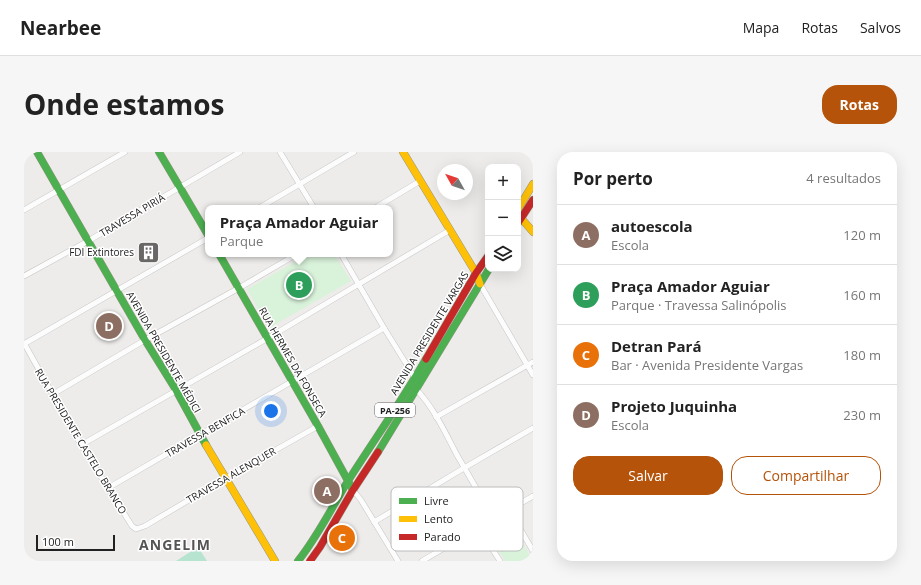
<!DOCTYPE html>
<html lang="pt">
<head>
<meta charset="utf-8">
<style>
  :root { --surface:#fff; --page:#f6f6f6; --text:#222; --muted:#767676; --line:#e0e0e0; --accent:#b45309 }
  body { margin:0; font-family:"Open Sans",sans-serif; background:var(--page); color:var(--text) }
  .controls { position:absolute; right:12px; top:12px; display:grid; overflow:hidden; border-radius:8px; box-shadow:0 4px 16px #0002 }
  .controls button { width:36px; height:36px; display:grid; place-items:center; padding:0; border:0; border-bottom:1px solid var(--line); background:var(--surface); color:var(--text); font:20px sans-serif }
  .compass { position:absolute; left:413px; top:12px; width:36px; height:36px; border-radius:50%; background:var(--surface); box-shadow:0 4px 16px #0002; rotate:310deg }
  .scale { position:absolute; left:12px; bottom:10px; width:79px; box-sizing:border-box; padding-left:4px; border:2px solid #212121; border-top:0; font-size:11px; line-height:14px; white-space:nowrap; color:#212121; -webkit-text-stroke:3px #fff; paint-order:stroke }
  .you { position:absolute; left:247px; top:259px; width:14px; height:14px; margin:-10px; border:3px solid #fff; border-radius:50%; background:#1a73e8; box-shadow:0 0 0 6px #1a73e833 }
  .badge { display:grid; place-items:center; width:26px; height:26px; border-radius:50%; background:var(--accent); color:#fff; font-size:13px; font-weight:700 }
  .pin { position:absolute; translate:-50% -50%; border:2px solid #fff; box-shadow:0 1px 4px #0006 }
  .popup { position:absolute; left:181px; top:53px; width:188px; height:52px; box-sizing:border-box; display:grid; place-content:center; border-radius:8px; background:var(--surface); filter:drop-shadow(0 1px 3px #0005); font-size:13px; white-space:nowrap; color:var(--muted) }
  .popup b { font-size:15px; color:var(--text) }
  .popup::after { content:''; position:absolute; left:50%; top:100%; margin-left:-8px; border:8px solid transparent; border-top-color:var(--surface) }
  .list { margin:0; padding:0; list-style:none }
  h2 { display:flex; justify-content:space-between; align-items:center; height:52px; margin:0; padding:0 16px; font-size:17px }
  h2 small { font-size:13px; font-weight:400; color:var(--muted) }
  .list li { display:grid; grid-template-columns:26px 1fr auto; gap:12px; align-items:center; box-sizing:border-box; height:60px; padding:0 16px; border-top:1px solid var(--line) }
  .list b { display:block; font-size:15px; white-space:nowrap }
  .list p { margin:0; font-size:13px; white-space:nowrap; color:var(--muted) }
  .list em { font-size:13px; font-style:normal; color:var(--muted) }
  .actions { display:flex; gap:8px; padding:12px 16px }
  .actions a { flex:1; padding:9px 0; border:1px solid var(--accent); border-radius:16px; text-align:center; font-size:14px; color:var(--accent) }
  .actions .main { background:var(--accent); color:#fff }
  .icon { flex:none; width:22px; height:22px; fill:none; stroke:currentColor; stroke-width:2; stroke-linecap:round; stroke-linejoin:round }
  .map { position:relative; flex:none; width:509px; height:409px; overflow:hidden; border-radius:16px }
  header { display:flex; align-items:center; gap:24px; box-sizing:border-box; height:56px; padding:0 20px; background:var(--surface); border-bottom:1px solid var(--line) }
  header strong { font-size:19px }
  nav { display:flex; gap:22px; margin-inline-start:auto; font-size:14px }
  .intro { display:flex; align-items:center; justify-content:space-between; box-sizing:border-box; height:96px; padding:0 24px }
  h1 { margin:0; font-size:28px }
  .button { padding:10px 18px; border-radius:16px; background:var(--accent); color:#fff; font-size:14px; font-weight:700 }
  main { display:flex; gap:24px; padding:0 24px }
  aside { flex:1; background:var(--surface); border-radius:16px; box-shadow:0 4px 16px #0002 }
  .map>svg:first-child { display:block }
  .park { fill:#d9f2da }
  .pitch { fill:#b7e3d1 }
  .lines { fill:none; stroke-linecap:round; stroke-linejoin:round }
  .street-casing { stroke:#c6c5c4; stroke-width:6 }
  .fast-casing { stroke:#969782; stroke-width:8 }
  .slow-casing { stroke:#969782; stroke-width:8 }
  .jam-casing { stroke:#969782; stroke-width:8 }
  .street { stroke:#fcfcfc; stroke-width:5 }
  .fast { stroke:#4caf50; stroke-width:7 }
  .slow { stroke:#ffc107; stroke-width:7 }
  .jam { stroke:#c62828; stroke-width:7 }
  .labels { text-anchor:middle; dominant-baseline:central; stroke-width:3; stroke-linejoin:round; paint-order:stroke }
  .shield { fill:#fff; stroke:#646464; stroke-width:1 }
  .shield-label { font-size:9px; font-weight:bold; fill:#212121 }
  .street-label { font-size:10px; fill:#212121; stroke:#fff }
  .poi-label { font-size:10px; fill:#212121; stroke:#fff; text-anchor:end }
  .district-label { font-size:14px; font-weight:bold; letter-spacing:1px; fill:#545454; stroke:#fff }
  .key { fill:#fff; stroke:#bcbcbc; stroke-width:1 }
  .key-label { font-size:11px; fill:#212121 }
</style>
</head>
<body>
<header>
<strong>Nearbee</strong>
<nav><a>Mapa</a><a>Rotas</a><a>Salvos</a></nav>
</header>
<div class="intro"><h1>Onde estamos</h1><a class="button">Rotas</a></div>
<main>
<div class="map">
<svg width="509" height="409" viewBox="0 0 509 409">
  <rect width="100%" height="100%" fill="#eeecea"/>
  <g class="park">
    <polygon points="285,102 310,102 327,129 245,176 223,137"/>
    <path d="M480,369L487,372L509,409H481L466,384C469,374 471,372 480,369Z"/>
  </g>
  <g class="pitch">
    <polygon points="487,378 494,390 478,400 471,388"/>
    <polygon points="174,395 183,409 152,409"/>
  </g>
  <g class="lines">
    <defs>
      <g id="street">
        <polyline points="256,0 290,56"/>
        <polyline points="235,56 330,0"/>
        <polyline points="351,56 396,29"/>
        <polyline points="0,58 101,0"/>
        <polyline points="317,102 360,176 391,226"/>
        <polyline points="0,124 64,89 216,0"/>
        <polyline points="456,132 509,223"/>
        <polyline points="0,191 57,293 108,374 112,377 121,374 202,326 294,274"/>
        <polyline points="0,192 184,86"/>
        <path d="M392,237C410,256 421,280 433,303C445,324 458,346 470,367"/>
        <polyline points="29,242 121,188 215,136 273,102"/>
        <polyline points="412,265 509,210"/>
        <polyline points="57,293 244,186 426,78"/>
        <polyline points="84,336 360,176"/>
        <polyline points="329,338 337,348 374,409"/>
        <polyline points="485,358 509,399"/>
        <polyline points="350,370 440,316 509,276"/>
        <polyline points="455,376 476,409"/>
        <polyline points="398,409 509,344"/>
      </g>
      <g id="fast">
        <polyline points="13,0 121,188 152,238 182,293"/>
        <polyline points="135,0 184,83"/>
        <polyline points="195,102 294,274 329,338"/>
        <polyline points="354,300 465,117"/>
        <path d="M274,409C294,384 308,355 324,329C350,288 378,249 402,207"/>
      </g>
      <g id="slow">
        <polyline points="379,0 452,121 456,132"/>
        <polyline points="494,57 509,32"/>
        <polyline points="494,64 497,66 509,80"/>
        <polyline points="182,293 251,409"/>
      </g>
      <g id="jam">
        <polyline points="494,71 509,48"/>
        <polyline points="402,207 452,121 464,104"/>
        <polyline points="286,409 296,395 329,338 354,300"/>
      </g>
    </defs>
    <use href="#street" class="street-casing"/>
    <use href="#fast" class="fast-casing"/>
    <use href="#slow" class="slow-casing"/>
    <use href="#jam" class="jam-casing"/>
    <use href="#street" class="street"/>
    <use href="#fast" class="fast"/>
    <use href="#slow" class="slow"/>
    <use href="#jam" class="jam"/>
  </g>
  <defs>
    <symbol id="building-square" viewBox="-11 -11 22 22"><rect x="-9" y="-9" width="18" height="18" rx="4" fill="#696867" stroke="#fff"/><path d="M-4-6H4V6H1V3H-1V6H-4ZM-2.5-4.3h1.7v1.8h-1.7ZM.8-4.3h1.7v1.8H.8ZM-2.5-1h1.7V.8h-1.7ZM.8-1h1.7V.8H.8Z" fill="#fff"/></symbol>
  </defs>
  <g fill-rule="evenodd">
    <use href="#building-square" x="112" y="88" width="25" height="25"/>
  </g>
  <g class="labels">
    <rect class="shield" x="351" y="251" width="40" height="14" rx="3"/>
    <g class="shield-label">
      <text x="371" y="258">PA-256</text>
    </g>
    <g class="street-label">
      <text transform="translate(108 63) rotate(-31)">TRAVESSA PIRIÁ</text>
      <text transform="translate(405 181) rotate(-59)">AVENIDA PRESIDENTE VARGAS</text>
      <text transform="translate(140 200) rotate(60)">AVENIDA PRESIDENTE MÉDICI</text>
      <text transform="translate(269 210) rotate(60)">RUA HERMES DA FONSECA</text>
      <text transform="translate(181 280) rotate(-30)">TRAVESSA BENFICA</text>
      <text transform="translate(57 289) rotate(59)">RUA PRESIDENTE CASTELO BRANCO</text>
      <text transform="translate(207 323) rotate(-30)">TRAVESSA ALENQUER</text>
    </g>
    <g class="poi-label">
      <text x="110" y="100">FDI Extintores</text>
    </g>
    <g class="district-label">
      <text x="151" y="392">ANGELIM</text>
    </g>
  </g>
  <rect x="367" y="335" width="132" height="64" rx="6" class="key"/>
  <rect x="375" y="346" width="18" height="6" fill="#4caf50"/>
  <rect x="375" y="364" width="18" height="6" fill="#ffc107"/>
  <rect x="375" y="382" width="18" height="6" fill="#c62828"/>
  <g class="key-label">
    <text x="400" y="353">Livre</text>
    <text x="400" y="371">Lento</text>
    <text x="400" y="389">Parado</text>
  </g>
</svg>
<div class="controls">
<button>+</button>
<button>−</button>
<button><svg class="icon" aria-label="layers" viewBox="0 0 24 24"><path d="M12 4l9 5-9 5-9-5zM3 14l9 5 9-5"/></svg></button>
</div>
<svg class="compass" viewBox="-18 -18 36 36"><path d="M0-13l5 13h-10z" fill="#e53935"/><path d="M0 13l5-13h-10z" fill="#767676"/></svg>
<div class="scale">100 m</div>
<div class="you"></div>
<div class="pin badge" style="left:303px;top:339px;background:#8d6e63">A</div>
<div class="pin badge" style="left:275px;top:133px;background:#2e9e5b">B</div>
<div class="popup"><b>Praça Amador Aguiar</b>Parque</div>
<div class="pin badge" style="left:318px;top:386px;background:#e8710a">C</div>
<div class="pin badge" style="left:85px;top:174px;background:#8d6e63">D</div>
</div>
<aside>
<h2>Por perto<small>4 resultados</small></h2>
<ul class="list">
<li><span class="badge" style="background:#8d6e63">A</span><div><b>autoescola</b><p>Escola</p></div><em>120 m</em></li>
<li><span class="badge" style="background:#2e9e5b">B</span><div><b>Praça Amador Aguiar</b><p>Parque · Travessa Salinópolis</p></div><em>160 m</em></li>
<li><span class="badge" style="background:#e8710a">C</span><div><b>Detran Pará</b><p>Bar · Avenida Presidente Vargas</p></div><em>180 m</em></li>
<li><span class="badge" style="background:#8d6e63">D</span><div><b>Projeto Juquinha</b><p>Escola</p></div><em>230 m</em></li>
</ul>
<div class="actions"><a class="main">Salvar</a><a>Compartilhar</a></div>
</aside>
</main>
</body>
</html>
